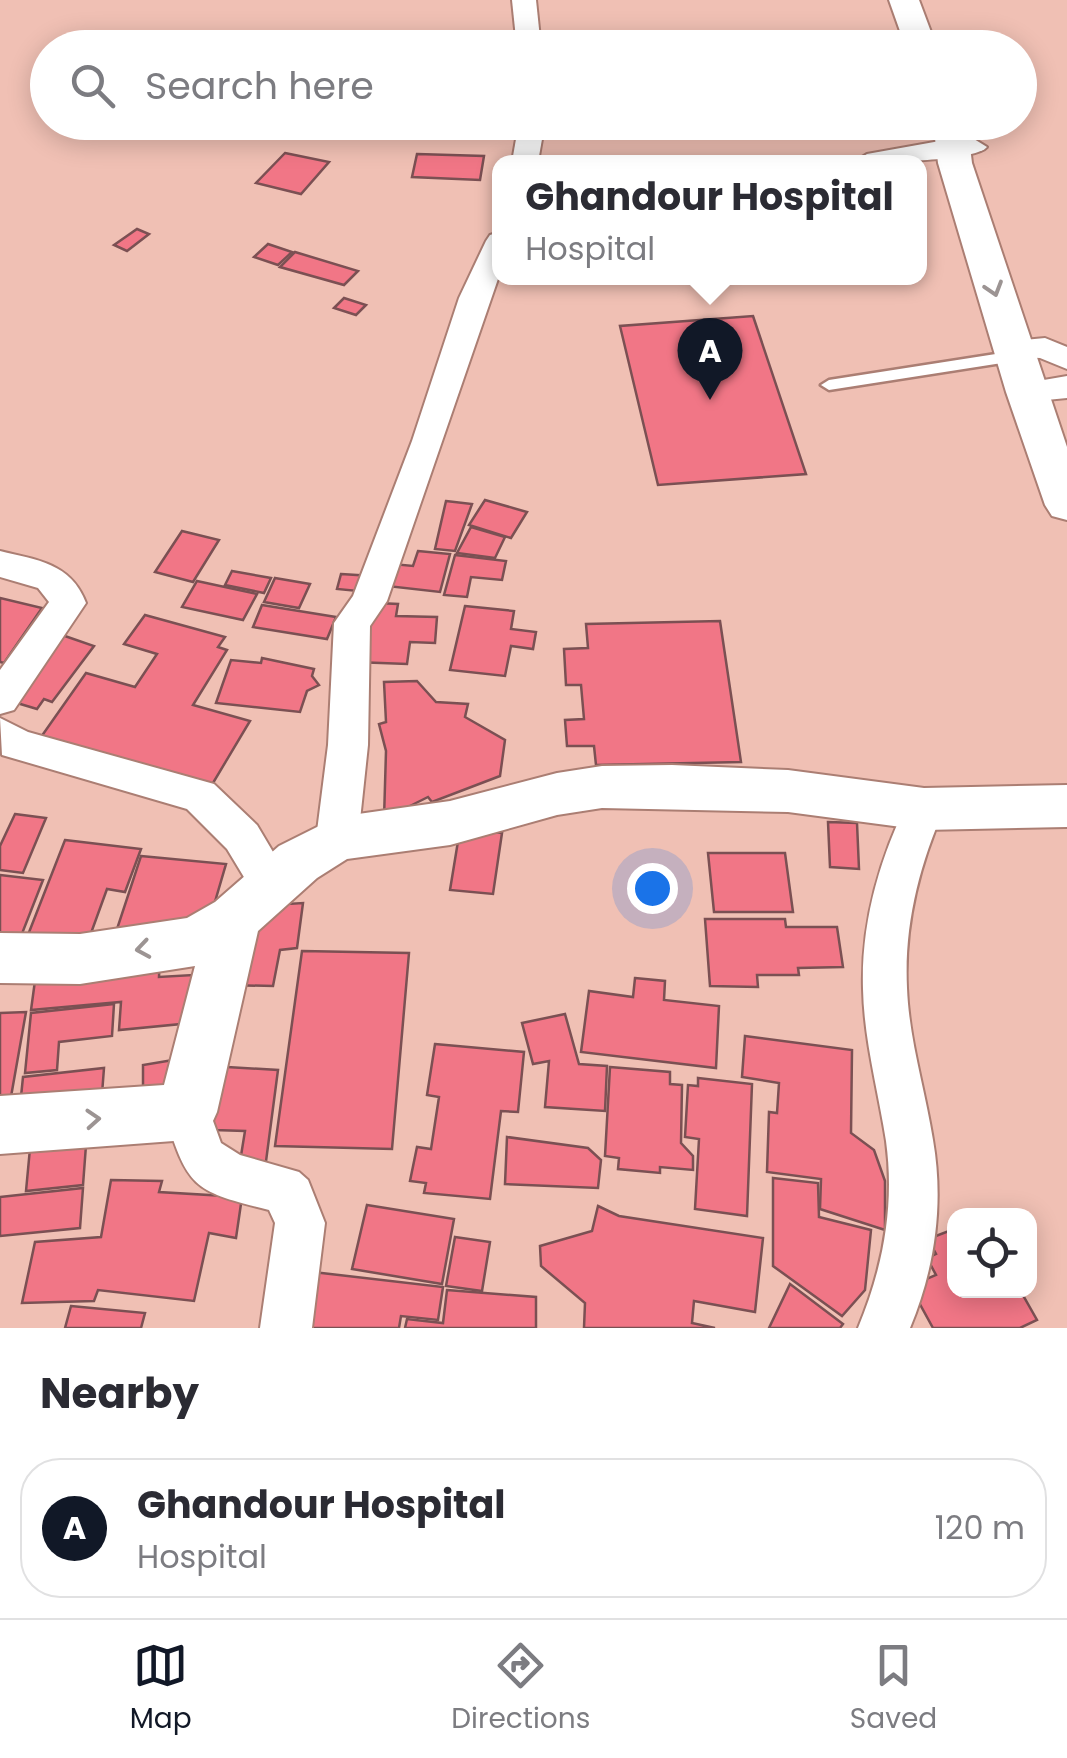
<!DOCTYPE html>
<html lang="en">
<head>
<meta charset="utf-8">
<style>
  :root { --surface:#fff; --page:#f7f7f7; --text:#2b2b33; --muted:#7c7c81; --line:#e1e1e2; --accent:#111827 }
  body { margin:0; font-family:Poppins,sans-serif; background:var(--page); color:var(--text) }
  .controls { position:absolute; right:30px; bottom:30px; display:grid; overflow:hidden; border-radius:20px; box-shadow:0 5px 25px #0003 }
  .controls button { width:90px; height:90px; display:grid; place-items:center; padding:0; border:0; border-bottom:2px solid var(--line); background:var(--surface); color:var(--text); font:50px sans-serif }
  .you { position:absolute; left:652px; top:888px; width:35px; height:35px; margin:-25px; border:8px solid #fff; border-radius:50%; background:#1a73e8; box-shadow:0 0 0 15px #1a73e833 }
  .badge { display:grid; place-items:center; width:65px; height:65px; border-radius:50%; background:var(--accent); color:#fff; font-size:32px; font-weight:700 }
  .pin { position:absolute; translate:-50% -82px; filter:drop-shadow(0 2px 5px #0008) }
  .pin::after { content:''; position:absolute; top:52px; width:35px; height:30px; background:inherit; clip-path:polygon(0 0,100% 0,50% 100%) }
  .popup { position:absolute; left:492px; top:155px; width:435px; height:130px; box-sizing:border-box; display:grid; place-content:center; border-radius:20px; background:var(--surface); filter:drop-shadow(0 2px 8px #0005); font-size:32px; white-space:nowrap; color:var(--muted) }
  .popup b { font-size:38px; color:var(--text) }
  .popup::after { content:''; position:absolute; left:50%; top:100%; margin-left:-20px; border:20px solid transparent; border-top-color:var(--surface) }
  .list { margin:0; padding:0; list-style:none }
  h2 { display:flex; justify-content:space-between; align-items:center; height:130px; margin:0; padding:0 40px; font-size:42px }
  h2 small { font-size:32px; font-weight:400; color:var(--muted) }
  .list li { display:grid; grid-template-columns:65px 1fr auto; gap:30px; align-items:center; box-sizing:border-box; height:140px; margin:0 20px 20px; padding:0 20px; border:2px solid var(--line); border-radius:40px }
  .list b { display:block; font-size:38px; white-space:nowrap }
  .list p { margin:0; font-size:32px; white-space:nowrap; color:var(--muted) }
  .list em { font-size:32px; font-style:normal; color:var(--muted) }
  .icon { flex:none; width:55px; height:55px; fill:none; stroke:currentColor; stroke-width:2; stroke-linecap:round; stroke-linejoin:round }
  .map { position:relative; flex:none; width:1067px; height:1328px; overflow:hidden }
  .search { position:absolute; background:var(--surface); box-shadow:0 5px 25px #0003; left:30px; right:30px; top:30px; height:110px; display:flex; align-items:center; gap:25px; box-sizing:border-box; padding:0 35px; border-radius:55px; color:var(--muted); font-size:38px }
  .sheet { height:290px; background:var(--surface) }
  nav { display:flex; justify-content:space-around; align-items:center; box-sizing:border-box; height:140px; border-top:2px solid var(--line); background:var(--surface); font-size:28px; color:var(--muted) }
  nav a { display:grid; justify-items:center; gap:5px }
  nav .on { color:var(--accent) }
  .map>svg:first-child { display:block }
  .building { fill:#f17686; stroke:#7b5053; stroke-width:2.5 }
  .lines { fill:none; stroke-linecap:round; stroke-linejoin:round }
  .service-casing { stroke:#ab7e73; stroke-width:5 }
  .minor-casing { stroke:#ab7e73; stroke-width:4 }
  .tertiary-casing { stroke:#ab7e73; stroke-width:4 }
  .service { fill:#fff; fill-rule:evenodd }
  .minor { fill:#fff; fill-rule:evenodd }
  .tertiary { fill:#fff; fill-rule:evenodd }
  .oneway { stroke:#9c9493 }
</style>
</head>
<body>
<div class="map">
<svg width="1067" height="1328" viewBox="0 0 1067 1328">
  <rect width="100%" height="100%" fill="#f0c0b4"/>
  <g class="building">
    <polygon points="285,153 329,162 301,194 256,183"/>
    <polygon points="417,154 484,156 480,180 412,177"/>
    <polygon points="137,229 149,234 127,251 114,245"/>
    <polygon points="268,244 292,252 278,265 254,257"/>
    <polygon points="295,252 358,271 344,285 280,267"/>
    <polygon points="344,298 366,305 356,315 334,308"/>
    <polygon points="753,316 806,474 658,485 620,326"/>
    <polygon points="485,500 527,512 511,538 469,525"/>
    <polygon points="446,501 472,504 455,551 435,549"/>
    <polygon points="471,527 505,537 495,558 457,553"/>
    <polygon points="182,531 219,540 193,582 155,572"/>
    <polygon points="418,551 450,554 440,592 387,586 393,564 413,566"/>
    <polygon points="455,555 506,561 502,580 471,577 467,597 444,595"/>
    <polygon points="232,571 271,578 264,593 225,585"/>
    <polygon points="341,574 372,576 368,592 337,589"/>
    <polygon points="275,578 310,584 299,608 264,602"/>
    <polygon points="197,581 257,594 243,620 182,607"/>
    <polygon points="0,598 42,608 4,663 0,662"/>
    <polygon points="377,603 398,604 396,616 437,617 435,643 410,642 407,664 355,662 362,616"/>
    <polygon points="262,605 336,617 327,639 253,627"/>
    <polygon points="465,606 514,611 511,629 536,632 533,649 511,646 505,676 450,670"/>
    <polygon points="145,615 225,637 218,647 227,650 193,705 250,721 210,788 41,737 86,673 135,687 157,654 124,644"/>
    <polygon points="720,621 741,762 596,765 594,746 567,746 565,720 584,719 581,685 566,685 564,649 588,648 586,624"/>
    <polygon points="62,635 94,646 52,702 44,699 37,709 7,700"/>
    <polygon points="262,658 314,669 312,676 319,685 307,691 300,712 216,703 231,660 261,663"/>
    <polygon points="417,681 436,702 468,704 465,717 505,740 500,776 432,802 428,797 384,819 386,751 379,724 386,722 384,682"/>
    <polygon points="15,814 46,818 23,873 0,870 0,846"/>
    <polygon points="828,822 857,823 859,869 830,867"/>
    <polygon points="460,829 502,833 493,894 450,890"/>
    <polygon points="65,840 141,849 125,892 107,889 86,947 26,940"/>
    <polygon points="708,853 785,853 793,912 714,912"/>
    <polygon points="141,856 226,864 209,922 116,932"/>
    <polygon points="0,875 43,880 16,949 0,947"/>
    <polygon points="303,903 297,948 280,950 273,986 227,985 252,906"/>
    <polygon points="705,919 785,919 786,927 837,927 843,967 798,968 799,975 757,975 758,987 710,986"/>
    <polygon points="302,951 409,953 392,1149 275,1146"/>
    <polygon points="160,954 159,977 193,975 191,1023 119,1030 121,1002 31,1010 37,966"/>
    <polygon points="635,978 665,981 664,1000 719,1006 716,1068 581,1052 589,991 633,997"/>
    <polygon points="114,1004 112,1036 59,1042 57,1070 25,1073 31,1013"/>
    <polygon points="26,1012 9,1108 0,1108 0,1013"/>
    <polygon points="565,1014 579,1064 607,1066 605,1111 545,1107 549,1061 533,1064 522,1023"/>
    <polygon points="745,1036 852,1050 851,1133 874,1150 885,1181 885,1230 820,1209 821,1179 767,1172 769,1112 777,1113 779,1083 742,1077"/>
    <polygon points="435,1044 524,1052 518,1112 501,1111 490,1199 424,1193 426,1183 410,1181 417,1147 431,1149 439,1097 427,1095"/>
    <polygon points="179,1059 180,1099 143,1104 143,1065"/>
    <polygon points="210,1066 278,1070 265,1169 239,1168 245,1131 214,1130 203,1114"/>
    <polygon points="610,1067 670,1072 670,1084 682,1085 681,1143 693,1156 693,1170 660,1167 660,1173 618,1169 619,1158 605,1156"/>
    <polygon points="104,1068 101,1107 19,1116 23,1077"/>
    <polygon points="698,1078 752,1084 747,1216 695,1209 699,1139 685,1137 688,1085 698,1086"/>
    <polygon points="87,1132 83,1185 26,1191 31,1138"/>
    <polygon points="507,1137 588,1148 601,1160 598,1188 505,1184"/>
    <polygon points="773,1178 818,1183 819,1217 871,1230 865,1290 842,1316 773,1266"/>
    <polygon points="111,1180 162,1181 159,1192 242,1197 236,1238 209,1233 194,1301 98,1290 94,1301 22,1303 35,1242 101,1237"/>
    <polygon points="83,1188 80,1228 0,1236 0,1197"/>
    <polygon points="367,1205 454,1219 442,1284 352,1269"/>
    <polygon points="598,1206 619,1216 763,1238 755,1312 694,1301 692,1323 715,1328 584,1328 585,1303 541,1266 540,1246 592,1231"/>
    <polygon points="954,1229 954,1290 1020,1290 1037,1320 1020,1328 933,1328 910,1286 936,1275 927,1258 936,1254 928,1239"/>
    <polygon points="455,1237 490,1242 482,1291 446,1286"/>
    <polygon points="313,1272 443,1287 438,1320 401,1316 399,1328 302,1328"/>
    <polygon points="790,1284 843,1324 840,1328 769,1328"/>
    <polygon points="447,1290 536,1297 536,1328 405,1328 407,1319 443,1323"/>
    <polygon points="71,1306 145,1313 141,1328 65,1328"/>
  </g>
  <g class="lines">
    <defs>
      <polygon id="service" points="1015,351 1021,352 1021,360 829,390 821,385 829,380"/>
      <g id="minor">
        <polygon points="512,0 536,0 541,48 517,48"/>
        <polygon points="519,122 545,122 538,162 512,162"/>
        <path d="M951,139H974L987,147C976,161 876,163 854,162L867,154Z"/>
        <polygon points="500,232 500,273 387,601 370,626 368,745 358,839 352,851 337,856 322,851 316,839 328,745 334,623 353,596 412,441 459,298 486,241 490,235"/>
        <polygon points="1045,338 1067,347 1067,369 1040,358 1002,356 998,349 1002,342"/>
        <polygon points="1067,376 1067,398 1026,402 1015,399 1010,392 1015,385"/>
        <path d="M0,551C37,560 71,563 86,603L14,710L0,714V670L49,602L38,588L0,577Z"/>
        <polygon points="0,718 28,732 214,784 257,825 292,884 286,897 271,902 256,897 227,849 187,809 2,755"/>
        <path d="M924,792L938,797L944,809C919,866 904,925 907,988C909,1040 925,1089 933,1140C944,1204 935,1268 910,1328H858C883,1268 895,1206 886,1141C878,1090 864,1040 863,989C861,921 880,857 910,797Z"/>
        <path d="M187,1090L204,1096L221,1143L240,1155L299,1172L308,1180L325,1223L312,1328H260L275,1223L269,1210C191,1191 188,1187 164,1112L170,1096Z"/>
      </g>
      <g id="tertiary">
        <polygon points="889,0 919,0 937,48 906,48"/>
        <polygon points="933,122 967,122 972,163 1067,447 1067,520 1052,516 1045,505 1006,392 938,163"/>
        <polygon points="672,765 788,770 924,788 1067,785 1067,827 924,830 788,812 602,808 557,815 450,845 347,859 317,878 258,931 217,1112 208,1132 187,1140 0,1154 0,1096 164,1085 195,966 80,984 0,983 0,933 80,934 187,918 215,902 279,846 337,817 450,801 557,773 602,766"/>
      </g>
    </defs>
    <use href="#service" class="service-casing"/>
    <use href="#minor" class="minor-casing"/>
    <use href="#tertiary" class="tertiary-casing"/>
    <use href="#service" class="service"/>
    <use href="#minor" class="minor"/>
    <use href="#tertiary" class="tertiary"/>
  </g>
  <defs><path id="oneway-chevron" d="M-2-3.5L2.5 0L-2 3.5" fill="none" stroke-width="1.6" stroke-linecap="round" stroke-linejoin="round" transform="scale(2.5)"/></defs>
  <g class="oneway">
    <use href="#oneway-chevron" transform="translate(994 289) rotate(73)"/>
    <use href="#oneway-chevron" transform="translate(143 949) rotate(171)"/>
    <use href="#oneway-chevron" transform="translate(93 1119) rotate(-4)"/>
  </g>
</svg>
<div class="controls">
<button><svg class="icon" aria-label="locate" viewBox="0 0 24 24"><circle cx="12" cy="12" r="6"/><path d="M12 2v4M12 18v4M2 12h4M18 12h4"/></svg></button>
</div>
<div class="you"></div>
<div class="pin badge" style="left:710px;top:400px">A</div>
<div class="popup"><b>Ghandour Hospital</b>Hospital</div>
<div class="search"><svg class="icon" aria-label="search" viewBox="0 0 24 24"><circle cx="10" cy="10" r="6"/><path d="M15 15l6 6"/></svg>Search here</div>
</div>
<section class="sheet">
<h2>Nearby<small></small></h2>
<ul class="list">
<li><span class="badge">A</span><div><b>Ghandour Hospital</b><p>Hospital</p></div><em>120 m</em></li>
</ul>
</section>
<nav>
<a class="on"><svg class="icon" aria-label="map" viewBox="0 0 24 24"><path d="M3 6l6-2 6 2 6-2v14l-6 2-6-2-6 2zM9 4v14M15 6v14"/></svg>Map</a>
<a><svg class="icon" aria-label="directions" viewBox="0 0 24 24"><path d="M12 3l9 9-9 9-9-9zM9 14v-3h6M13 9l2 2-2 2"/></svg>Directions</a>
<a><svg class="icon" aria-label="saved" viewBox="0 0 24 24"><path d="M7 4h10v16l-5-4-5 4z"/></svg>Saved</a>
</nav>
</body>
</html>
